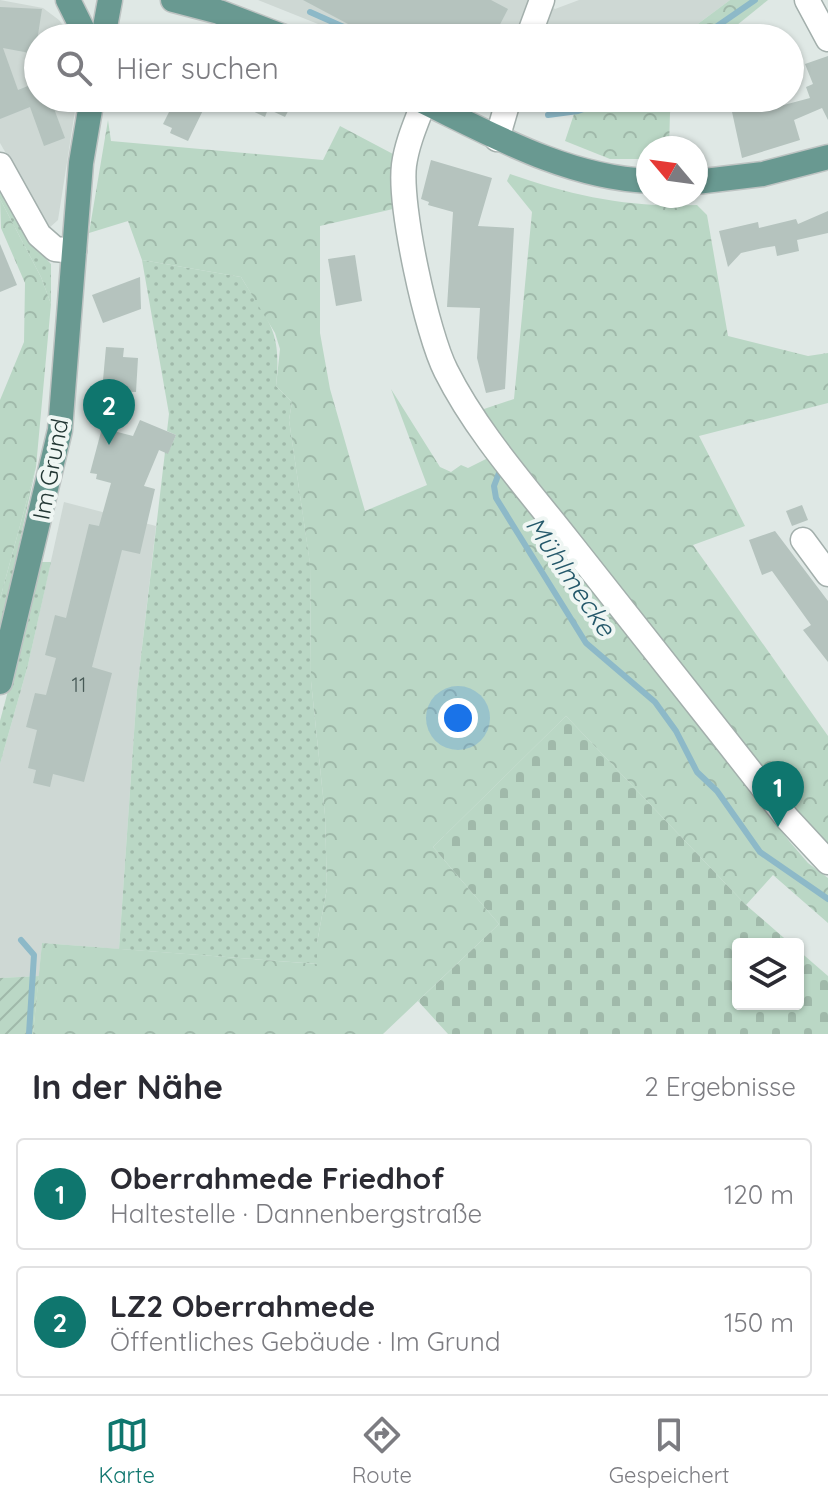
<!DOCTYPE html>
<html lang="de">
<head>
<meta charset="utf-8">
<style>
  :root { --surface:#fff; --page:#f7f7f7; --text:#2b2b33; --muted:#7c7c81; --line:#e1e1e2; --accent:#0f766e }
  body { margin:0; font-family:Quicksand,sans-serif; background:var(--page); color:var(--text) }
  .controls { position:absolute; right:24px; bottom:24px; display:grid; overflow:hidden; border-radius:8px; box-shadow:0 2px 6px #0004 }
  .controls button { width:72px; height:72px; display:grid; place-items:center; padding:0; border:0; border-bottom:2px solid var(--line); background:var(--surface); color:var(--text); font:40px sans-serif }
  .compass { position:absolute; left:636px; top:136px; width:72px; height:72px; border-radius:50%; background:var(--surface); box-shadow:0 2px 6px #0004; rotate:299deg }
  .you { position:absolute; left:458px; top:718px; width:28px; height:28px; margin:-20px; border:6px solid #fff; border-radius:50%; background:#1a73e8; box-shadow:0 0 0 12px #1a73e833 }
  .badge { display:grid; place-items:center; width:52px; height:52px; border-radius:50%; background:var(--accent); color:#fff; font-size:26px; font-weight:700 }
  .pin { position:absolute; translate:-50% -66px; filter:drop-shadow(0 2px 4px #0008) }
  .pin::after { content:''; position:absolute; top:42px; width:28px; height:24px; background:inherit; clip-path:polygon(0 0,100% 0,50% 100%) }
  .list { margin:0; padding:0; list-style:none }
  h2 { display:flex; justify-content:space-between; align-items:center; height:104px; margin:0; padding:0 32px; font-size:34px }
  h2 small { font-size:26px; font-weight:400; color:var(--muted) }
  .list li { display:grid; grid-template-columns:52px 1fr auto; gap:24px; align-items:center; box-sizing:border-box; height:112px; margin:0 16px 16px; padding:0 16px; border:2px solid var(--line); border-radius:8px }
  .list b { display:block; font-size:30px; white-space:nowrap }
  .list p { margin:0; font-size:26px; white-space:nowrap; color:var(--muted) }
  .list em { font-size:26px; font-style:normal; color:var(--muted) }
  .icon { flex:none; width:44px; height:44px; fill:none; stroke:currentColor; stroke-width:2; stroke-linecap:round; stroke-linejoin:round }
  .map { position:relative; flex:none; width:828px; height:1034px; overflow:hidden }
  .search { position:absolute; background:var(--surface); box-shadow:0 2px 6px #0004; left:24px; right:24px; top:24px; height:88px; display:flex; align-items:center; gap:20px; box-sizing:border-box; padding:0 28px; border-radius:44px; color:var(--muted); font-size:30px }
  .sheet { height:360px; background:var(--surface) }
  nav { display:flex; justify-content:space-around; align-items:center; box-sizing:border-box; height:112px; border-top:2px solid var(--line); background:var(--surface); font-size:22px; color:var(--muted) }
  nav a { display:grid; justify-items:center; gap:4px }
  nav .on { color:var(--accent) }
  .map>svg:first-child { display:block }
  .built { fill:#ced8d4 }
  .grass { fill:url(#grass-dots) }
  .forest { fill:url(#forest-crowns) }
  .cemetery { fill:url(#cemetery-stones) }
  .garden { fill:url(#garden-furrows) }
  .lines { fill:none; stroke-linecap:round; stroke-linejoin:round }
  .stream { stroke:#8db9c8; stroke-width:6 }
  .building { fill:#b5c3be }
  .minor-casing { stroke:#a3afac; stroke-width:27 }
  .major-casing { stroke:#bdc3c2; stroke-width:27 }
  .minor { stroke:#fff; stroke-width:24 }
  .major { stroke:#699991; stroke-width:24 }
  .labels { text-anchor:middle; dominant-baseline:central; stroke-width:8; stroke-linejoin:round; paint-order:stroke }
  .number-label { font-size:20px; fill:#475956 }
  .street-label { font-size:24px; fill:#223633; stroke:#eff6f3 }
  .water-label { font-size:26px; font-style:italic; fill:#24586a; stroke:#eff6f3 }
</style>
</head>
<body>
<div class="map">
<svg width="828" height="1034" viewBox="0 0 828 1034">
  <defs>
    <pattern id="grass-dots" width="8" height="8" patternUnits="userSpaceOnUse" patternTransform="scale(2)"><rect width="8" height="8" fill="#bad7c5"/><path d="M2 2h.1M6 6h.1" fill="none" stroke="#a0b9aa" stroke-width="1.8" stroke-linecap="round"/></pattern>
    <pattern id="forest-crowns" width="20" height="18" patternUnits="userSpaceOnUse" patternTransform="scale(2)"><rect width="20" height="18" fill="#bad7c5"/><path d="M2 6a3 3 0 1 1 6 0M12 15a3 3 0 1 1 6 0" fill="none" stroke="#a0b9aa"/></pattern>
    <pattern id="cemetery-stones" width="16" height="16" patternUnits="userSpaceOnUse" patternTransform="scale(2)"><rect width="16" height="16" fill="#bad7c5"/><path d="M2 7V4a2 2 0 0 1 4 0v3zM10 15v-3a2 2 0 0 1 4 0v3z" fill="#a0b9aa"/></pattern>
    <pattern id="garden-furrows" width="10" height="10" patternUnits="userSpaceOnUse" patternTransform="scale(2)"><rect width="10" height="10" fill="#bad7c5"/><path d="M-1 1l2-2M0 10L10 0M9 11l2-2" fill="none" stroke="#a0b9aa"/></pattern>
  </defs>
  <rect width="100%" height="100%" fill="#dfe8e5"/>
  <g class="built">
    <polygon points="0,0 43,8 59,20 72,38 38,38 38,98 77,98 58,220 49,228 0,143"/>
    <polygon points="258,0 541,0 555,9 579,0 730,0 679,38 353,38"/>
    <polygon points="64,502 156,526 137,690 119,949 42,943 39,976 0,978 0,764 28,665"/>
  </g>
  <g class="grass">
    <polygon points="0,187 35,247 51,264 51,304 41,277 0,199"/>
    <path d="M142,260L241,277C269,323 282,330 276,386L292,402L289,420L310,563L311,681L325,815L327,888L317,943L318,964L119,949L137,690L165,452L168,453L176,435L167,431L169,414Z"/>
    <polygon points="36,467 0,632 0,599"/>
    <polygon points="42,562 51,562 28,665 0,764 0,721"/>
  </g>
  <g class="forest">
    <polygon points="730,0 768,0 721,38 679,38"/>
    <polygon points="586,98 675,98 670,113 669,148 648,148 648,159 610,159 565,141 578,102"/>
    <polygon points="108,120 111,141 323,160 340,126 393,154 393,209 320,226 320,333 330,389 365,511 427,485 391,389 440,467 451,472 461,465 468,468 488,458 790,842 808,863 828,878 828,923 773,875 746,905 566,716 433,847 499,924 383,1034 33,1034 42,943 317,964 317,943 327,888 325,815 311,681 310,564 289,420 292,402 276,386 280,349 275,333 241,277 142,260 128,221 89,233"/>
    <path d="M510,174C573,196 630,208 697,205L707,215L728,336L808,356L828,353V403L699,436L745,526L693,545L828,736V849L481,410L514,399L532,212L507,181Z"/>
    <polygon points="0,199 41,277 51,304 36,467 0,599 0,400 24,342 25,283 1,228"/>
  </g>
  <polygon class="cemetery" points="566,716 746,905 791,944 738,944 738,1004 798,1004 798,950 828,976 828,1034 448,1034 418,1001 499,924 433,847"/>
  <polygon class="garden" points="39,976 33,1034 0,1034 0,978"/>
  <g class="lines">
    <g class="stream">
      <polyline points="310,12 346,28"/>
      <polyline points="700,38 755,0"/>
      <polyline points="484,98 497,105"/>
      <polyline points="548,115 578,111 614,98"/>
      <polyline points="499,473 494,486 496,498 586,643 655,702 676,731 697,772 717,791 760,852 828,899"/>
      <polyline points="21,940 34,955 29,1034"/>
    </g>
  </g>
  <g class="building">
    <polygon points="303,0 491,0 508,9 493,38 353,38 343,33 348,24"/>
    <polygon points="0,7 42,9 35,54 3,48 18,90 38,82 38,98 50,98 65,138 44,146 30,107 0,119"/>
    <polygon points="828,56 828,120 822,108 794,120 800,140 742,158 729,98 777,98 780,106 810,98 806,87 813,84 805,64"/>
    <polygon points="176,98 209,98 188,141 170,133 172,128 163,124"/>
    <polygon points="226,98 295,98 285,117 268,109 265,117"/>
    <polygon points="431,160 492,178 478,226 514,228 505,389 486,393 477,358 480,308 447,307 453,212 428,205 429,202 421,199"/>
    <polygon points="828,211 828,233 797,240 799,251 777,256 775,246 763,248 741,253 728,267 719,231 758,222 759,228 796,219 798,224"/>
    <polygon points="0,244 17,285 0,292"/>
    <polygon points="355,255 362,301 336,306 328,259"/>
    <polygon points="140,277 141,309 103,323 92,295"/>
    <polygon points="106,347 124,348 123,357 138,358 136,392 102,391"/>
    <polygon points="140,420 176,435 168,454 159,450 144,486 155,489 140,554 122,550 92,667 112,673 84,782 53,774 50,787 33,783 36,770 28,768 37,730 26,727 35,693 46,695 56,658 45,655 55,615 66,618 89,524 99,526 111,483 96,479 97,474 90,473 102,428 133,436"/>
    <polygon points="802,505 808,520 792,526 786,511"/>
    <polygon points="775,531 828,601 828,662 803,630 811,625 772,571 762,575 749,540"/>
  </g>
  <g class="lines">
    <defs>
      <g id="minor">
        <polyline points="807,0 828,39"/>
        <polyline points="528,38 542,0"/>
        <path d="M424,102C416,123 407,143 404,165C399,206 427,334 446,371C477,433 527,488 570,543C642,634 715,726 787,818L828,862"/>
        <polyline points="497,139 509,98"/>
        <polyline points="0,165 39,235 55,249 74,251"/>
        <polyline points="803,540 828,574"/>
      </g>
      <g id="major">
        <polyline points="68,0 87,38"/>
        <polyline points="173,0 219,12 287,38"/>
        <polyline points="103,38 110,0"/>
        <path d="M416,98C489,133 564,177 648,181"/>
        <polyline points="696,182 763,174 828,157"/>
        <polyline points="0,682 60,430 81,163 92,98"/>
      </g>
    </defs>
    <use href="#minor" class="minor-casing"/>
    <use href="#major" class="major-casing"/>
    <use href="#minor" class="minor"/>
    <use href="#major" class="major"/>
  </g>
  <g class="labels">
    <g class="number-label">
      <text x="79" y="684">11</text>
    </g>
    <g class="street-label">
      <text transform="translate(50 469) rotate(-79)">Im Grund</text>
    </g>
    <g class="water-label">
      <text transform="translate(571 576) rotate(56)">Mühlmecke</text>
    </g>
  </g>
</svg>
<div class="controls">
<button><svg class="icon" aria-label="layers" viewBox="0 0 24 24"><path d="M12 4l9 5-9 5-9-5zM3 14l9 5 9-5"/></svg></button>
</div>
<svg class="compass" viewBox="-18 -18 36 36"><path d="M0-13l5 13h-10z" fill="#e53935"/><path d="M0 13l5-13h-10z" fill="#7c7c81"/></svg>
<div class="you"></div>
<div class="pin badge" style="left:778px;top:827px">1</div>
<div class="pin badge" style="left:109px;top:445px">2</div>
<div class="search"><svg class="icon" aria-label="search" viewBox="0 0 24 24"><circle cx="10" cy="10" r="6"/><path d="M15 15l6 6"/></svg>Hier suchen</div>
</div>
<section class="sheet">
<h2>In der Nähe<small>2 Ergebnisse</small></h2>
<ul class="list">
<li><span class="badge">1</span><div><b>Oberrahmede Friedhof</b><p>Haltestelle · Dannenbergstraße</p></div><em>120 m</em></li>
<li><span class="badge">2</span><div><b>LZ2 Oberrahmede</b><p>Öffentliches Gebäude · Im Grund</p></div><em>150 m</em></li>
</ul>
</section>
<nav>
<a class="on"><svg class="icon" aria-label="map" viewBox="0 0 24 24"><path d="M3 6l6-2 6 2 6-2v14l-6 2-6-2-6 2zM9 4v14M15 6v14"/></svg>Karte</a>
<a><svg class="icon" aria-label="directions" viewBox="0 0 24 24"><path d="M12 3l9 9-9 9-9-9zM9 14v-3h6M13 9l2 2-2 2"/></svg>Route</a>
<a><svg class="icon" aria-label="saved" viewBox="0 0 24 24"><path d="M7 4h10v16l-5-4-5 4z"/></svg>Gespeichert</a>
</nav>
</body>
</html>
